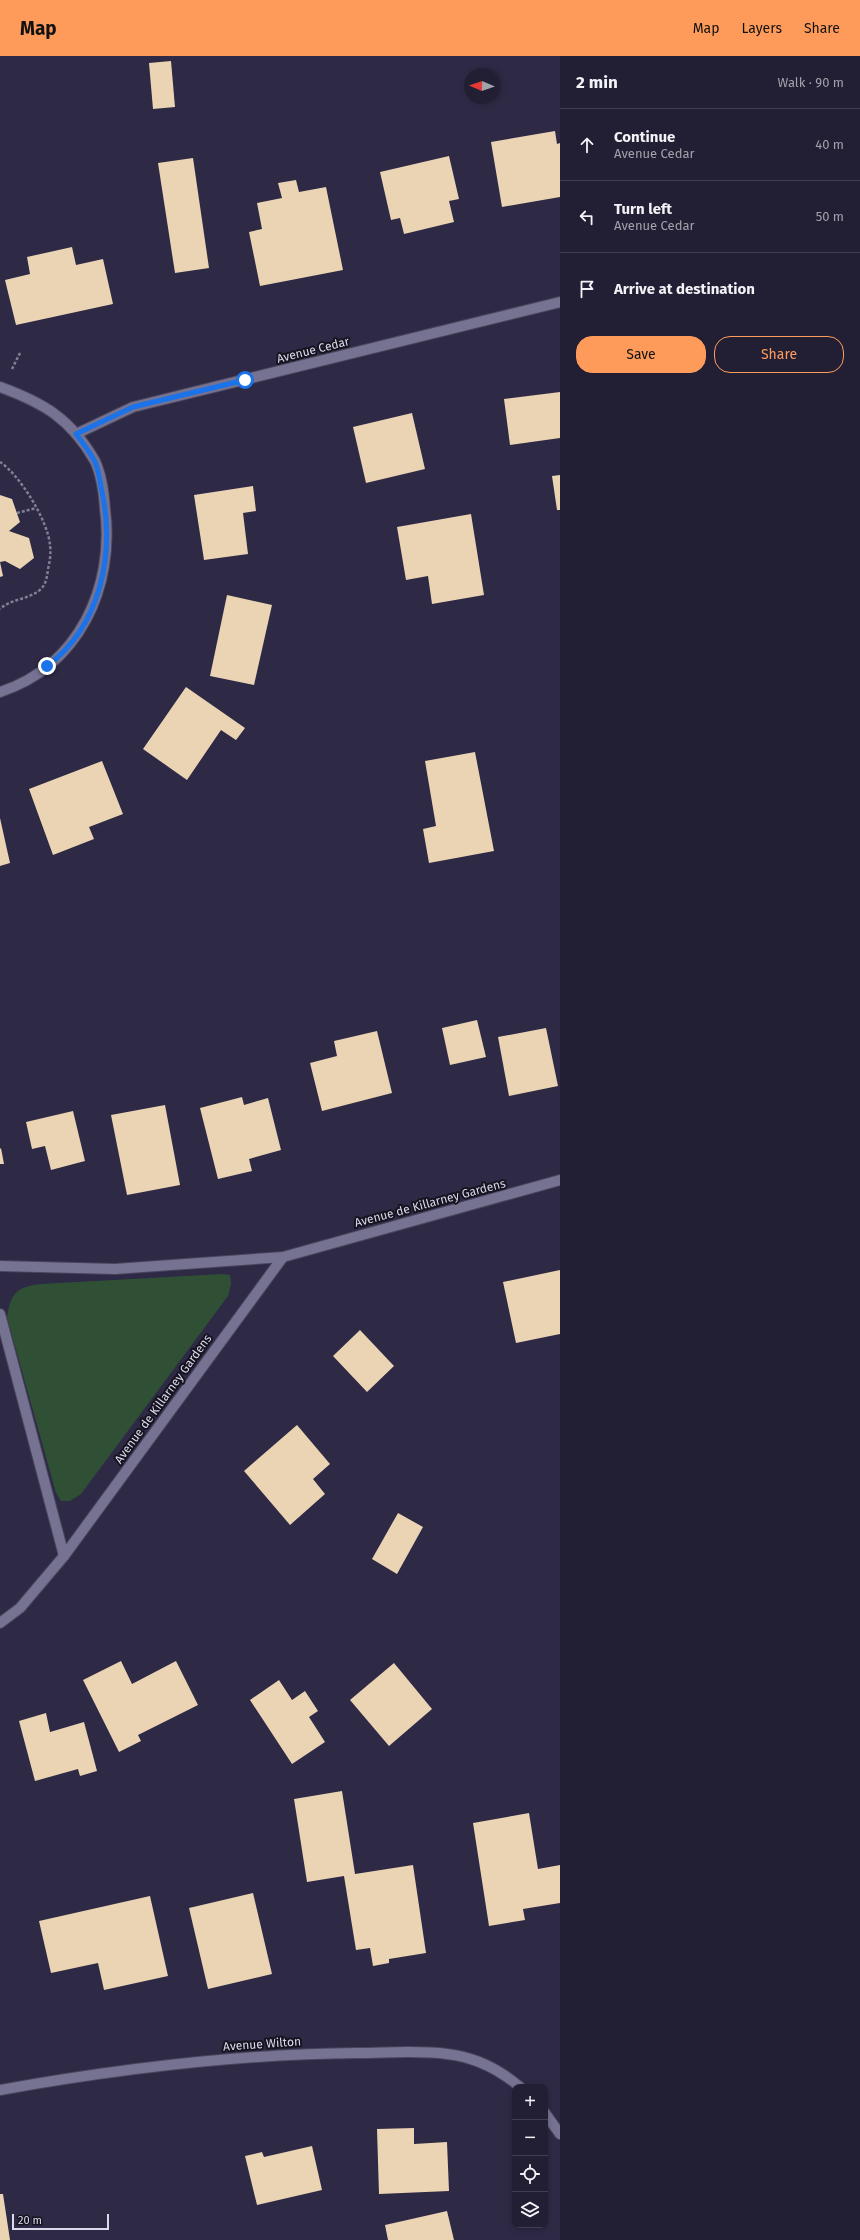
<!DOCTYPE html>
<html lang="en">
<head>
<meta charset="utf-8">
<style>
  :root { --surface:#221f34; --page:#2a273c; --text:#f1f3f6; --muted:#a2a2ac; --line:#3f3d4f; --accent:#ff9b5a }
  body { margin:0; font-family:"Fira Sans",sans-serif; background:var(--page); color:var(--text) }
  .controls { position:absolute; right:12px; bottom:12px; display:grid; overflow:hidden; border-radius:8px; box-shadow:0 2px 6px #0003 }
  .controls button { width:36px; height:36px; display:grid; place-items:center; padding:0; border:0; border-bottom:1px solid var(--line); background:var(--surface); color:var(--text); font:20px sans-serif }
  .compass { position:absolute; left:464px; top:12px; width:36px; height:36px; border-radius:50%; background:var(--surface); box-shadow:0 2px 6px #0003; rotate:272deg }
  .scale { position:absolute; left:12px; bottom:10px; width:97px; box-sizing:border-box; padding-left:4px; border:2px solid #dbd9eb; border-top:0; font-size:11px; line-height:14px; white-space:nowrap; color:#dbd9eb; -webkit-text-stroke:3px #161420; paint-order:stroke }
  .stop { position:absolute; width:12px; height:12px; margin:-9px; border:3px solid #1a73e8; border-radius:50%; background:#fff }
  .stop.end { background:#1a73e8; border-color:#fff; box-shadow:0 1px 4px #0008 }
  .list { margin:0; padding:0; list-style:none }
  h2 { display:flex; justify-content:space-between; align-items:center; height:52px; margin:0; padding:0 16px; font-size:17px }
  h2 small { font-size:13px; font-weight:400; color:var(--muted) }
  .list li { display:grid; grid-template-columns:26px 1fr auto; gap:12px; align-items:center; box-sizing:border-box; height:72px; padding:0 16px; border-top:1px solid var(--line) }
  .list b { display:block; font-size:15px; white-space:nowrap }
  .list p { margin:0; font-size:13px; white-space:nowrap; color:var(--muted) }
  .list em { font-size:13px; font-style:normal; color:var(--muted) }
  .actions { display:flex; gap:8px; padding:12px 16px }
  .actions a { flex:1; padding:9px 0; border:1px solid var(--accent); border-radius:16px; text-align:center; font-size:14px; color:var(--accent) }
  .actions .main { background:var(--accent); color:#111 }
  .icon { flex:none; width:22px; height:22px; fill:none; stroke:currentColor; stroke-width:2; stroke-linecap:round; stroke-linejoin:round }
  .map { position:relative; flex:none; width:560px; height:2184px; overflow:hidden }
  header { display:flex; align-items:center; gap:24px; box-sizing:border-box; height:56px; padding:0 20px; background:var(--accent); color:#111 }
  header strong { font-size:19px }
  nav { display:flex; gap:22px; margin-inline-start:auto; font-size:14px }
  main { display:flex }
  aside { flex:1; background:var(--surface) }
  .map>svg:first-child { display:block }
  .green { fill:#2f5035 }
  .building { fill:#ead4b4 }
  .lines { fill:none; stroke-linecap:round; stroke-linejoin:round }
  .street-casing { stroke:#49455c; stroke-width:12 }
  .path { stroke:#817e95; stroke-width:2.5; stroke-dasharray:3 2; stroke-linecap:butt }
  .street { stroke:#767292; stroke-width:10 }
  .route { stroke:#1a73e8; stroke-width:5 }
  .labels { text-anchor:middle; dominant-baseline:central; stroke-width:4; stroke-linejoin:round; paint-order:stroke }
  .street-label { font-size:12px; fill:#dbd9eb; stroke:#161420 }
</style>
</head>
<body>
<header>
<strong>Map</strong>
<nav><a>Map</a><a>Layers</a><a>Share</a></nav>
</header>
<main>
<div class="map">
<svg width="560" height="2184" viewBox="0 0 560 2184">
  <rect width="100%" height="100%" fill="#2e2945"/>
  <path class="green" d="M222,1218L230,1219L231,1228L228,1240L81,1438L70,1445H61L56,1437L7,1261C11,1237 16,1231 41,1228Z"/>
  <g class="building">
    <polygon points="171,5 175,51 153,53 149,7"/>
    <polygon points="555,75 557,88 560,87 560,141 502,151 491,86"/>
    <polygon points="449,100 459,143 449,145 454,166 404,178 400,162 391,164 380,116"/>
    <polygon points="193,102 209,212 175,217 158,107"/>
    <polygon points="296,124 299,136 326,131 343,214 260,230 249,176 262,173 257,147 282,142 278,127"/>
    <polygon points="72,191 76,209 103,203 113,248 16,269 5,224 30,218 27,201"/>
    <polygon points="560,336 560,382 510,389 504,343"/>
    <polygon points="412,357 425,413 366,427 353,371"/>
    <polygon points="560,419 560,454 557,454 552,420"/>
    <polygon points="253,430 256,455 243,457 248,498 204,504 194,439"/>
    <polygon points="0,439 12,443 20,466 9,475 29,482 34,502 20,513 5,505 0,506"/>
    <polygon points="471,458 484,539 432,548 428,520 406,524 397,471"/>
    <polygon points="0,506 3,520 0,521"/>
    <polygon points="227,539 272,549 254,629 210,620"/>
    <polygon points="186,631 245,672 236,684 221,674 187,724 143,693"/>
    <polygon points="475,696 494,795 429,807 423,773 436,770 425,705"/>
    <polygon points="102,705 123,758 89,771 94,783 53,799 29,733"/>
    <polygon points="0,762 10,807 0,810"/>
    <polygon points="477,964 486,1001 450,1009 442,972"/>
    <polygon points="546,972 558,1030 509,1040 498,981"/>
    <polygon points="377,975 392,1037 322,1055 310,1007 337,1000 334,985"/>
    <polygon points="242,1041 244,1049 268,1042 281,1094 249,1103 252,1115 218,1123 200,1052"/>
    <polygon points="165,1049 180,1129 127,1139 111,1059"/>
    <polygon points="73,1055 85,1105 51,1114 45,1090 32,1093 26,1066"/>
    <polygon points="1,1092 4,1108 0,1108 0,1093"/>
    <polygon points="560,1214 560,1278 516,1287 503,1226"/>
    <polygon points="360,1274 394,1310 367,1336 333,1300"/>
    <polygon points="297,1369 330,1408 313,1423 325,1438 290,1469 244,1415"/>
    <polygon points="398,1457 423,1471 397,1518 372,1503"/>
    <polygon points="121,1605 132,1628 176,1605 198,1649 138,1679 141,1685 119,1696 83,1624"/>
    <polygon points="394,1607 432,1653 389,1690 350,1644"/>
    <polygon points="279,1624 292,1644 305,1635 318,1655 309,1661 325,1686 292,1708 250,1644"/>
    <polygon points="46,1657 50,1676 84,1666 97,1715 80,1720 78,1713 35,1725 19,1665"/>
    <polygon points="342,1735 355,1818 413,1809 426,1897 389,1903 389,1907 373,1910 370,1892 356,1894 344,1820 307,1826 294,1743"/>
    <polygon points="529,1757 538,1813 560,1809 560,1847 523,1853 525,1864 489,1870 473,1767"/>
    <polygon points="253,1837 272,1918 208,1933 189,1852"/>
    <polygon points="150,1840 168,1920 104,1934 98,1907 51,1917 39,1865"/>
    <polygon points="414,2072 414,2088 447,2086 449,2135 379,2138 377,2073"/>
    <polygon points="312,2090 322,2134 257,2149 245,2100 262,2096 264,2101"/>
    <polygon points="0,2138 3,2138 10,2184 0,2184"/>
    <polygon points="447,2155 454,2184 388,2184 385,2169"/>
  </g>
  <g class="lines">
    <defs>
      <g id="street">
        <path d="M0,331C44,347 71,363 95,405C101,418 104,438 105,453C115,531 79,610 0,636"/>
        <polyline points="76,378 133,351 560,246"/>
        <polyline points="0,1210 115,1213 283,1201 560,1124"/>
        <polyline points="0,1258 64,1500"/>
        <polyline points="0,1567 20,1552 64,1500 283,1201"/>
        <path d="M0,2034C117,2013 238,1998 357,1997C386,1997 418,1994 447,1998C474,2001 500,2014 520,2031"/>
        <polyline points="545,2057 560,2078"/>
      </g>
    </defs>
    <use href="#street" class="street-casing"/>
    <g class="path">
      <polyline points="12,313 20,297"/>
      <path d="M0,406C20,419 48,465 50,489C51,497 50,505 48,513C47,521 46,528 41,533C29,544 12,542 0,553"/>
      <polyline points="17,457 36,452"/>
    </g>
    <use href="#street" class="street"/>
  </g>
  <g class="lines">
    <path class="route" d="M47,610C101,570 115,498 102,436C100,427 99,415 95,406C90,396 83,387 76,378L133,351L245,324"/>
  </g>
  <g class="labels">
    <g class="street-label">
      <text transform="translate(313 294) rotate(-14)">Avenue Cedar</text>
      <text transform="translate(430 1147) rotate(-15)">Avenue de Killarney Gardens</text>
      <text transform="translate(163 1343) rotate(-54)">Avenue de Killarney Gardens</text>
      <text transform="translate(262 1988) rotate(-4)">Avenue Wilton</text>
    </g>
  </g>
</svg>
<div class="controls">
<button>+</button>
<button>−</button>
<button><svg class="icon" aria-label="locate" viewBox="0 0 24 24"><circle cx="12" cy="12" r="6"/><path d="M12 2v4M12 18v4M2 12h4M18 12h4"/></svg></button>
<button><svg class="icon" aria-label="layers" viewBox="0 0 24 24"><path d="M12 4l9 5-9 5-9-5zM3 14l9 5 9-5"/></svg></button>
</div>
<svg class="compass" viewBox="-18 -18 36 36"><path d="M0-13l5 13h-10z" fill="#e53935"/><path d="M0 13l5-13h-10z" fill="#a2a2ac"/></svg>
<div class="scale">20 m</div>
<div class="stop" style="left:245px;top:324px"></div>
<div class="stop end" style="left:47px;top:610px"></div>
</div>
<aside>
<h2>2 min<small>Walk · 90 m</small></h2>
<ul class="list">
<li><svg class="icon" aria-label="ahead" viewBox="0 0 24 24"><path d="M12 20V5M6 11l6-6 6 6"/></svg><div><b>Continue</b><p>Avenue Cedar</p></div><em>40 m</em></li>
<li><svg class="icon" aria-label="left" viewBox="0 0 24 24"><path d="M17 20v-9H6M10 6l-5 5 5 5"/></svg><div><b>Turn left</b><p>Avenue Cedar</p></div><em>50 m</em></li>
<li><svg class="icon" aria-label="arrive" viewBox="0 0 24 24"><path d="M6 21V4h12l-3 4 3 4H6"/></svg><div><b>Arrive at destination</b></div></li>
</ul>
<div class="actions"><a class="main">Save</a><a>Share</a></div>
</aside>
</main>
</body>
</html>
